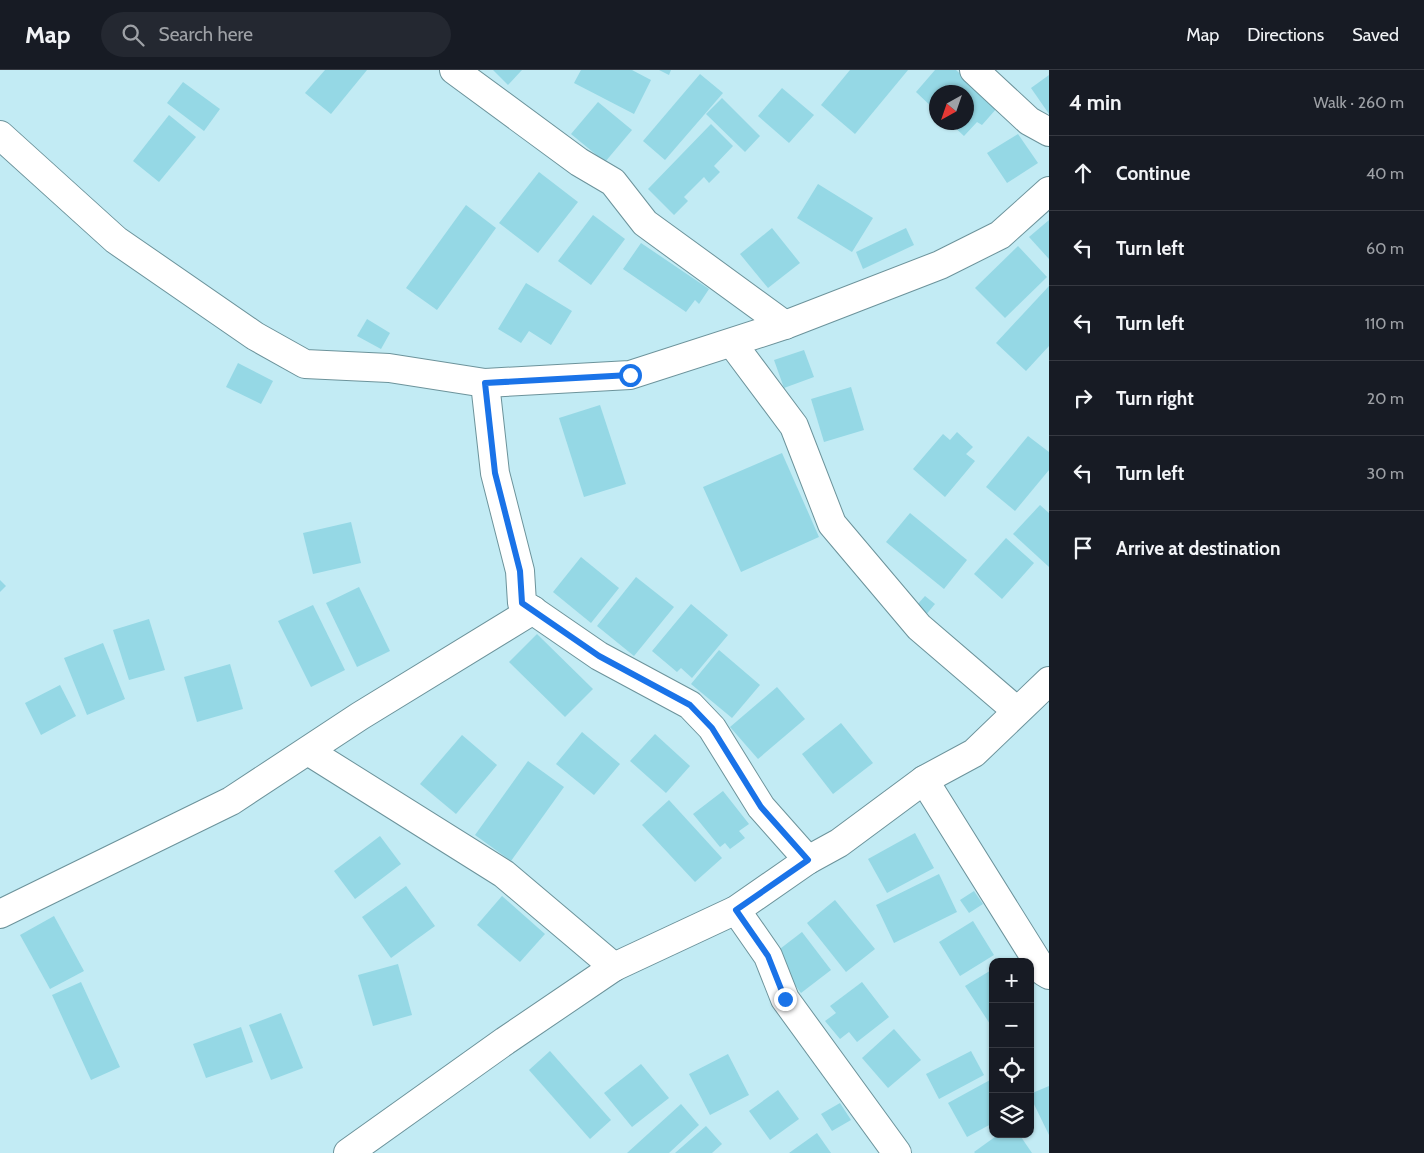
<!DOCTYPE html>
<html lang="en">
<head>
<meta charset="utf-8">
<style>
  :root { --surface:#171b24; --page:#242831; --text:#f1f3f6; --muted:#9ea1a6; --line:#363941 }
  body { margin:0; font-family:Cabin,sans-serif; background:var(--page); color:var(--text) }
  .controls { position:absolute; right:15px; bottom:15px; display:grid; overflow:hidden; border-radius:10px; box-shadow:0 1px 4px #0004 }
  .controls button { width:45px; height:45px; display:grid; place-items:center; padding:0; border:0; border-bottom:1px solid var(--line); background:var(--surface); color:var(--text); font:25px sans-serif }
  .compass { position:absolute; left:929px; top:15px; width:45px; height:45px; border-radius:50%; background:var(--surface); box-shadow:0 1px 4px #0004; rotate:220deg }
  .stop { position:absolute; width:15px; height:15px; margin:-11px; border:4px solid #1a73e8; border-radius:50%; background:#fff }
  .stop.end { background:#1a73e8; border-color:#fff; box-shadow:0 1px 5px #0008 }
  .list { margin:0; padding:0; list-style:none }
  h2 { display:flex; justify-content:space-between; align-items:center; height:65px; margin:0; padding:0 20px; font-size:21px }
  h2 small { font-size:16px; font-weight:400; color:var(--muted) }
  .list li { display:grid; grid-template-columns:32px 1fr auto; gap:15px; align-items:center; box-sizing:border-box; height:75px; padding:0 20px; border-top:1px solid var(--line) }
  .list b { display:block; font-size:19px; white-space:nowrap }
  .list em { font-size:16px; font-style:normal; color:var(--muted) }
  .icon { flex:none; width:28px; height:28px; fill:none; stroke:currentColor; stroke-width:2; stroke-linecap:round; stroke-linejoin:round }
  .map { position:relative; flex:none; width:1049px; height:1083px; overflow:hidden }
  header { display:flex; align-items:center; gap:30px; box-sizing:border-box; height:70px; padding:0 25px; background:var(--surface); border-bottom:1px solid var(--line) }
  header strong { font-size:24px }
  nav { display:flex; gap:28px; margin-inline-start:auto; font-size:18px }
  .search { width:350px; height:45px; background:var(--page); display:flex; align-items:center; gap:12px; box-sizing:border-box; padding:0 18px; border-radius:28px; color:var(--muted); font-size:19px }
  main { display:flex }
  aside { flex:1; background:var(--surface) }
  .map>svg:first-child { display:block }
  .building { fill:#95d8e5 }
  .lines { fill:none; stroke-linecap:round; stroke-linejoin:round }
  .minor-casing { stroke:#6c939b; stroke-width:30 }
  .minor { stroke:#fff; stroke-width:28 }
  .route { stroke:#1a73e8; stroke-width:6 }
</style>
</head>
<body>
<header>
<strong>Map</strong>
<div class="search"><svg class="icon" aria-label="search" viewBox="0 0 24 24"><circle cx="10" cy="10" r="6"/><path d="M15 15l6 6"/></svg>Search here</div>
<nav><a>Map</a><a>Directions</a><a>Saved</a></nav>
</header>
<main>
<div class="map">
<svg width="1049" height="1083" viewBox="0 0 1049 1083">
  <rect width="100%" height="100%" fill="#c2ebf4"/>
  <g class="building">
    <polygon points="325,0 367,0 331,44 305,23"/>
    <polygon points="493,0 522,0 508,15"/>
    <polygon points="581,0 632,0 651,10 634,44 574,13"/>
    <polygon points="659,0 671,0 669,5"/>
    <polygon points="850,0 908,0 855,64 821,35"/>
    <polygon points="935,0 956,0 997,38 982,55 977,52 964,66 949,52 966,52 966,22 936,22 936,41 916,22"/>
    <polygon points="700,4 723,23 665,90 643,71"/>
    <polygon points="1049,5 1049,44 1031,18"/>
    <polygon points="183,12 220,39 204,61 167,33"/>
    <polygon points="782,18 814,45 789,73 758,46"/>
    <polygon points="722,28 760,66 745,82 706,44"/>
    <polygon points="598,32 632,60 605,92 571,64"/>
    <polygon points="169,45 196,67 159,112 133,91"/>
    <polygon points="711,54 733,76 714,96 720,102 709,113 704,107 684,127 688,131 674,145 648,119"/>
    <polygon points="1018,64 1038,93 1007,113 987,83"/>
    <polygon points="539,102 578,132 538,183 499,153"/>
    <polygon points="818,114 873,148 852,182 797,148"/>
    <polygon points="466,135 496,158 437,240 406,218"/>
    <polygon points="593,145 625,169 591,215 558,191"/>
    <polygon points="1049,150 1049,189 1029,167"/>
    <polygon points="772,158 800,193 768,218 740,184"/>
    <polygon points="906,158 914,175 863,199 856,182"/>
    <polygon points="641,173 709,219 699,234 695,230 686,242 623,199"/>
    <polygon points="1018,176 1047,207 1005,248 975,218"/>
    <polygon points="526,213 572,241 551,275 529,261 521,273 498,259"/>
    <polygon points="1049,216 1049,276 1026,301 996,273"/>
    <polygon points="367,249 390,263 381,279 357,266"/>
    <polygon points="804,280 814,307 784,318 774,290"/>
    <polygon points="238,293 273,311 261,334 226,317"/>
    <polygon points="851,317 864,360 824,372 811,329"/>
    <polygon points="600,335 626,414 584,427 559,348"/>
    <polygon points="957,362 973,377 966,384 975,391 945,427 913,399 943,364 950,370"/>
    <polygon points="1028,366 1049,382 1049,400 1015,441 986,417"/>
    <polygon points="782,383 819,467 741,502 703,417"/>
    <polygon points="1040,435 1049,443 1049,497 1013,464"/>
    <polygon points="910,443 967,490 944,519 886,472"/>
    <polygon points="351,452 361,493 313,504 303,463"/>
    <polygon points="1006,468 1034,493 1002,529 974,504"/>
    <polygon points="581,487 619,518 591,553 553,522"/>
    <polygon points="636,507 674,537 634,586 597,556"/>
    <polygon points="0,510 6,516 0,522"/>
    <polygon points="359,517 390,581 357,597 326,533"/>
    <polygon points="925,526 935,534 925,546 915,537"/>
    <polygon points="691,534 728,565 692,608 681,598 677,602 652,581"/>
    <polygon points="313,535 345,600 311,617 278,551"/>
    <polygon points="149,549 165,600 129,610 113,560"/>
    <polygon points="537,564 593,619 565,647 509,592"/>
    <polygon points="103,573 125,629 87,645 64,588"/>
    <polygon points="719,580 760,615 732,648 691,614"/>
    <polygon points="230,594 243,639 197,652 184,607"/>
    <polygon points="60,615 76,646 41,665 25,633"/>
    <polygon points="777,617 805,649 758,689 730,657"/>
    <polygon points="841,653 873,693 833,724 802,684"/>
    <polygon points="582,662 620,694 594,725 556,694"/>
    <polygon points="655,664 690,696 666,723 630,691"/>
    <polygon points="462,665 497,695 456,744 420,714"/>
    <polygon points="528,691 564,717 511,791 475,765"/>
    <polygon points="723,721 749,754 739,761 745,768 730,779 725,773 720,777 693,744"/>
    <polygon points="669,730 722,788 695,812 642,755"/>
    <polygon points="915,763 934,798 887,823 868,789"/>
    <polygon points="380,766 401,794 355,829 334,801"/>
    <polygon points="939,804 957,842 894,873 876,835"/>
    <polygon points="406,816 435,856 391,888 362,847"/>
    <polygon points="974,821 983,834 969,843 960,830"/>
    <polygon points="502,826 545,864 520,892 477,855"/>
    <polygon points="835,830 875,879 846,902 807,853"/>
    <polygon points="54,846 84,901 50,919 20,865"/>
    <polygon points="973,851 994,885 960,906 939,872"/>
    <polygon points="802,862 831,900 801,923 772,885"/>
    <polygon points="398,894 412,945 373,956 358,905"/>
    <polygon points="993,899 993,952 990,954 965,916"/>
    <polygon points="81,912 120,997 91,1010 52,925"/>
    <polygon points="862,912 889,947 857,972 849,962 840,969 825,951 836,943 830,936"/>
    <polygon points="281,943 303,998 271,1010 249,955"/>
    <polygon points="241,957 253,992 206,1008 193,974"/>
    <polygon points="894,959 921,990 888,1018 862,988"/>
    <polygon points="550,981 611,1050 590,1069 529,1000"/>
    <polygon points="971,981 984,1005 939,1029 926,1004"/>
    <polygon points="728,984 749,1025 710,1045 689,1004"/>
    <polygon points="641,994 669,1028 632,1057 604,1023"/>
    <polygon points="990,1010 993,1014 993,1053 967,1067 948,1033"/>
    <polygon points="1049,1016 1049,1065 1030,1026 1030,1024"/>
    <polygon points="778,1020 799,1049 770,1070 749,1041"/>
    <polygon points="840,1033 851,1050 832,1061 821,1044"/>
    <polygon points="681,1034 699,1055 669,1083 627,1083"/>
    <polygon points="706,1056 722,1074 712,1083 675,1083"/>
    <polygon points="817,1063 831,1083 789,1083"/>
    <polygon points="999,1064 1019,1064 1032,1083 975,1083 974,1082"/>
  </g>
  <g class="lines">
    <defs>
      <g id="minor">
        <polyline points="454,0 579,92 613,112 645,153 785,255"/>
        <polyline points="974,0 1029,51 1049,62"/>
        <polyline points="0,65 116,170 255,266 305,294 389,298 485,313 630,305 785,255 940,195 1000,165 1049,121"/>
        <polyline points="732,273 794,356 832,454 919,557 1017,641"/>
        <polyline points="485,313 495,403 520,501 522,533 599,586 690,635 712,658 761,737 808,790"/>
        <polyline points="308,681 504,804 614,897"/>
        <polyline points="924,710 1044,902 1049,905"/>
        <polyline points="736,840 768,886 785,929 897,1083"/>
        <polyline points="0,844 231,731 360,646 533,540"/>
        <polyline points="348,1083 505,971 614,897 736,840 808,790 839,773 924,710 974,683 1049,611"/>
      </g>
    </defs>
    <use href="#minor" class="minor-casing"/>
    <use href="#minor" class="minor"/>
  </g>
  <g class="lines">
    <polyline class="route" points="630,305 485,313 495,403 520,501 522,533 599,586 690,635 712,658 761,737 808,790 736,840 768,886 785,929"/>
  </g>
</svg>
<div class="controls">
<button>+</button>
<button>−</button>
<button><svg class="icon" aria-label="locate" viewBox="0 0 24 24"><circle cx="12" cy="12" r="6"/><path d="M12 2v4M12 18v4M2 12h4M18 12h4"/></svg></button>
<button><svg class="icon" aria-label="layers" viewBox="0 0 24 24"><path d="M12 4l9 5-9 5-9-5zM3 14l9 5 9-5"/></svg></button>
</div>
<svg class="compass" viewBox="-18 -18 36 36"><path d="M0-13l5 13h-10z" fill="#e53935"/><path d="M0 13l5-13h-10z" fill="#9ea1a6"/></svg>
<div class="stop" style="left:630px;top:305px"></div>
<div class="stop end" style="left:785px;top:929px"></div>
</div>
<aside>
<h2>4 min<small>Walk · 260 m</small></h2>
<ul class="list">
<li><svg class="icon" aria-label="ahead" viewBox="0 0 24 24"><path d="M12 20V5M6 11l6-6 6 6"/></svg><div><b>Continue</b></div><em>40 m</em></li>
<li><svg class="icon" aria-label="left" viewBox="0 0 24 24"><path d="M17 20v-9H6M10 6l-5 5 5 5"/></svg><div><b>Turn left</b></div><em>60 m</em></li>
<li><svg class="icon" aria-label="left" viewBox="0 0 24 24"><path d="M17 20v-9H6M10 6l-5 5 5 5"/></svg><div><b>Turn left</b></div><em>110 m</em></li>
<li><svg class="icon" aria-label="right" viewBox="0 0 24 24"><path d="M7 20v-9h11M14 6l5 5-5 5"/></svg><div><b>Turn right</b></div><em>20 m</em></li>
<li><svg class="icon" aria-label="left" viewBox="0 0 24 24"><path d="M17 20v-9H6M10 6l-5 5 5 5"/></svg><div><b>Turn left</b></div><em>30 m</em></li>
<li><svg class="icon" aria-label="arrive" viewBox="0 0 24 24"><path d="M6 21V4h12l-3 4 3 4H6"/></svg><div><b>Arrive at destination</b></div></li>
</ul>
</aside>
</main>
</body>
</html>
